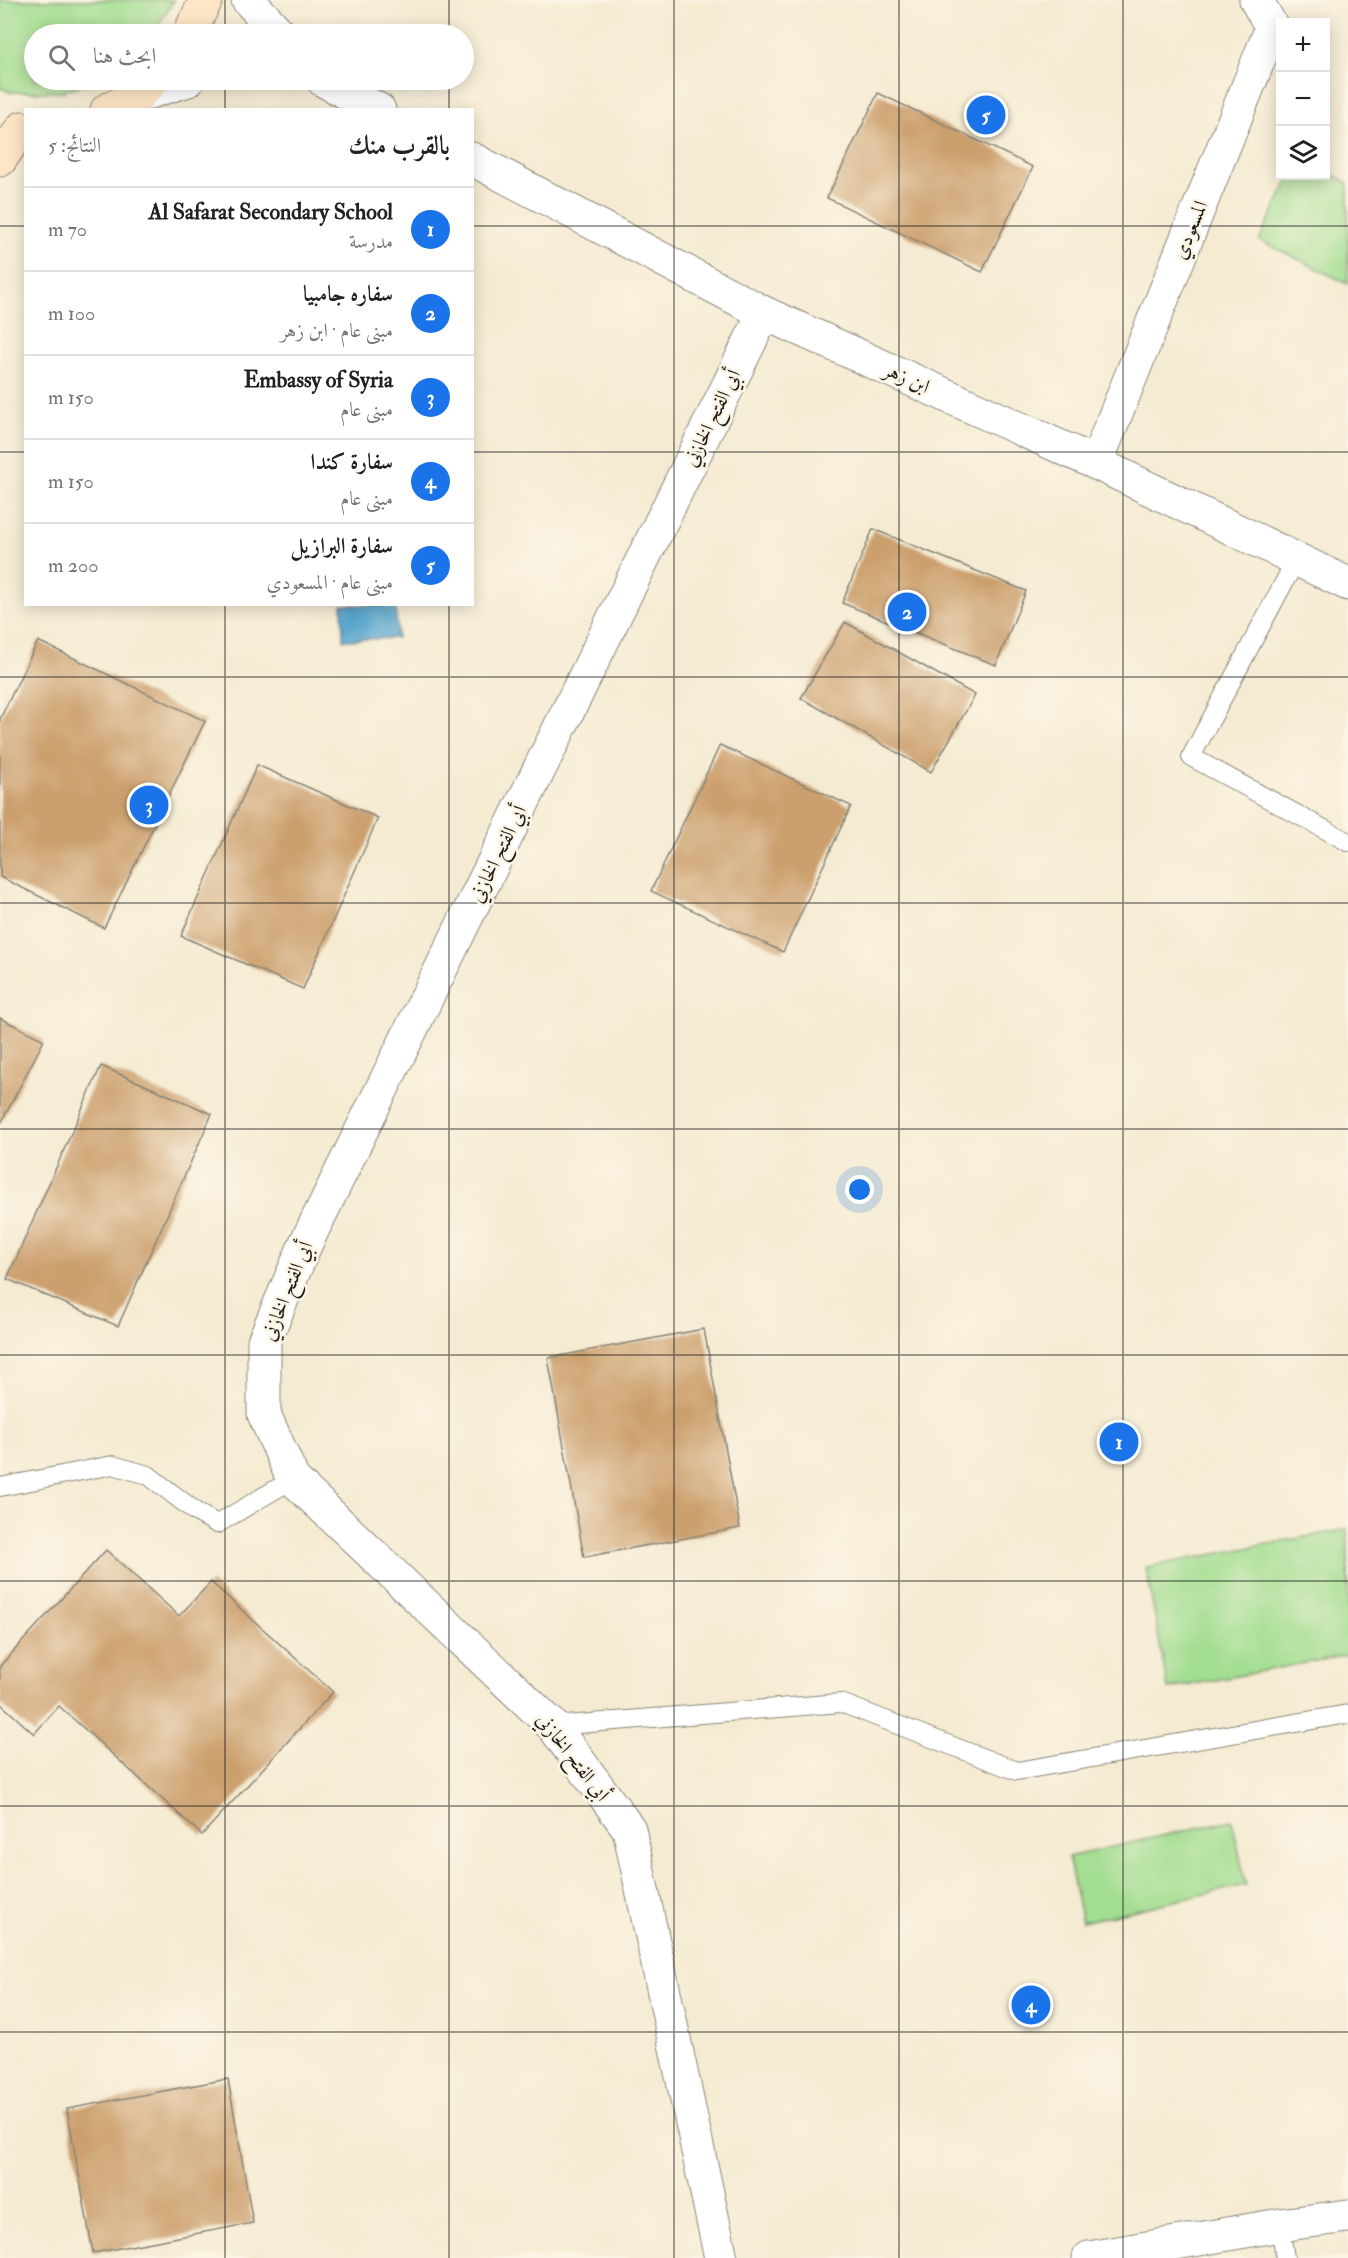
<!DOCTYPE html>
<html lang="ar">
<head>
<meta charset="utf-8">
<style>
  :root { --surface:#fff; --page:#f2f2f2; --text:#202124; --muted:#757577; --line:#e0e0e0; --accent:#1a73e8 }
  body { margin:0; font-family:"IM FELL Double Pica",Amiri,serif; background:var(--page); color:var(--text); direction:rtl }
  .controls { position:absolute; right:18px; top:18px; display:grid; overflow:hidden; border-radius:0px; box-shadow:0 3px 15px #0003 }
  .controls button { width:54px; height:54px; display:grid; place-items:center; padding:0; border:0; border-bottom:2px solid var(--line); background:var(--surface); color:var(--text); font:30px sans-serif }
  .you { position:absolute; left:860px; top:1190px; width:21px; height:21px; margin:-15px; border:4px solid #fff; border-radius:50%; background:#1a73e8; box-shadow:0 0 0 9px #1a73e833 }
  .badge { display:grid; place-items:center; width:39px; height:39px; border-radius:50%; background:var(--accent); color:#fff; font-size:20px; font-weight:700 }
  .pin { position:absolute; translate:-50% -50%; border:3px solid #fff; box-shadow:0 2px 6px #0006 }
  .list { margin:0; padding:0; list-style:none }
  h2 { display:flex; justify-content:space-between; align-items:center; height:78px; margin:0; padding:0 24px; font-size:26px }
  h2 small { font-size:20px; font-weight:400; color:var(--muted) }
  .list li { display:grid; grid-template-columns:39px 1fr auto; gap:18px; align-items:center; box-sizing:border-box; height:84px; padding:0 24px; border-top:2px solid var(--line) }
  .list b { display:block; font-size:22px; white-space:nowrap }
  .list p { margin:0; font-size:20px; white-space:nowrap; color:var(--muted) }
  .list em { font-size:20px; font-style:normal; color:var(--muted) }
  .icon { flex:none; width:33px; height:33px; fill:none; stroke:currentColor; stroke-width:2; stroke-linecap:round; stroke-linejoin:round }
  .map { position:relative; flex:none; width:1348px; height:2258px; overflow:hidden; direction:ltr }
  .search { position:absolute; background:var(--surface); box-shadow:0 3px 15px #0003; left:24px; top:24px; width:450px; height:66px; display:flex; align-items:center; gap:15px; box-sizing:border-box; padding:0 21px; border-radius:33px; color:var(--muted); font-size:22px }
  .panel { position:absolute; background:var(--surface); box-shadow:0 3px 15px #0003; left:24px; top:108px; width:450px; height:498px; border-radius:0px; direction:rtl }
  .map>svg:first-child { display:block }
  .green { fill:#a2dd90; stroke:#5f7c56; stroke-width:1.5 }
  .water { fill:#53a3cd; stroke:#386074; stroke-width:1.5 }
  .building { fill:#cca06e }
  .lines { fill:none; stroke-linecap:round; stroke-linejoin:round }
  .lane-casing { stroke:#888477; stroke-width:20 }
  .street-casing { stroke:#888477; stroke-width:35 }
  .secondary-casing { stroke:#888477; stroke-width:35 }
  .lane { stroke:#fff; stroke-width:18 }
  .street { stroke:#fff; stroke-width:33 }
  .secondary { stroke:#fee5c5; stroke-width:33 }
  .grid { fill:none; stroke:#1c1c1c; stroke-width:1.5; stroke-opacity:0.55 }
  .labels { text-anchor:middle; dominant-baseline:central; stroke-width:5; stroke-linejoin:round; paint-order:stroke }
  .street-label { font-size:20px; fill:#1c1c1c; stroke:#fcf5e5 }
</style>
</head>
<body>
<div class="map">
<svg width="1348" height="2258" viewBox="0 0 1348 2258">
  <rect width="100%" height="100%" fill="#fcf5e5"/>
  <filter id="ink" filterUnits="userSpaceOnUse"><feTurbulence type="fractalNoise" baseFrequency=".0167" numOctaves="2"/><feDisplacementMap in="SourceGraphic" scale="12" xChannelSelector="R" yChannelSelector="G"/><feConvolveMatrix kernelMatrix="1 2 1 2 8 2 1 2 1" color-interpolation-filters="sRGB"/></filter>
  <filter id="wash" filterUnits="userSpaceOnUse"><feTurbulence type="fractalNoise" baseFrequency=".008" numOctaves="4" result="noise"/><feDisplacementMap in="SourceGraphic" scale="24" xChannelSelector="R" yChannelSelector="G"/><feGaussianBlur stdDeviation="1.35" result="paint"/><feColorMatrix in="noise" values="0 0 0 0 0 0 0 0 0 0 0 0 0 0 0 0 0 1.4 0 .05"/><feComposite in="paint" operator="in"/></filter>
  <g filter="url(#wash)">
    <rect width="100%" height="100%" fill="#f5ebd2"/>
    <g class="green">
      <polygon points="0,0 174,0 153,34 34,34 34,80 97,80 61,92 10,92 0,88"/>
      <polygon points="1326,171 1348,183 1348,284 1259,240 1291,176 1326,176"/>
      <polygon points="1348,1529 1348,1655 1168,1689 1146,1567"/>
      <polygon points="1232,1820 1246,1885 1082,1922 1068,1857"/>
    </g>
    <polygon class="water" points="342,605 396,605 397,638 343,640"/>
    <g id="blocks">
      <g class="building">
        <polygon points="878,93 1033,167 982,272 827,198"/>
        <polygon points="873,529 1026,591 996,665 842,603"/>
        <polygon points="845,622 975,695 931,772 801,698"/>
        <polygon points="38,641 205,721 104,928 0,877 0,719"/>
        <polygon points="720,745 851,806 783,952 651,891"/>
        <polygon points="257,765 378,818 303,989 181,936"/>
        <polygon points="0,1018 44,1040 0,1125"/>
        <polygon points="101,1066 212,1114 118,1326 7,1279"/>
        <polygon points="704,1329 740,1528 584,1557 548,1358"/>
        <polygon points="106,1550 179,1616 211,1582 333,1692 202,1835 59,1706 34,1734 0,1703 0,1666"/>
        <polygon points="228,2079 253,2223 93,2253 67,2109"/>
      </g>
    </g>
  </g>
  <g filter="url(#ink)">
    <use href="#blocks" fill-opacity="0" stroke="#888477" stroke-width="1.5"/>
    <g class="lines">
      <defs>
        <g id="lane">
          <polyline points="1296,560 1191,757 1348,842"/>
          <polyline points="0,1487 113,1465 148,1475 196,1512 217,1524 293,1479"/>
          <polyline points="553,1726 841,1703 1017,1771 1348,1714"/>
          <polyline points="1280,2225 1285,2258"/>
        </g>
        <g id="street">
          <polyline points="248,0 280,34"/>
          <polyline points="323,80 379,110"/>
          <polyline points="137,96 188,80"/>
          <polyline points="472,159 764,313 1096,463 1348,584"/>
          <polyline points="1096,463 1272,27 1256,0"/>
          <polyline points="721,2258 629,1829 553,1726 293,1479 264,1414 264,1341 306,1243 764,313"/>
          <polyline points="1089,2258 1280,2225 1348,2216"/>
        </g>
        <g id="secondary">
          <polyline points="189,34 206,0"/>
          <polyline points="107,110 137,96 153,80"/>
          <polyline points="0,160 22,128"/>
        </g>
      </defs>
      <use href="#lane" class="lane-casing"/>
      <use href="#street" class="street-casing"/>
      <use href="#secondary" class="secondary-casing"/>
      <use href="#lane" class="lane"/>
      <use href="#street" class="street"/>
      <use href="#secondary" class="secondary"/>
    </g>
  </g>
  <path class="grid" d="M225,0V34M449,0V34M674,0V2258M899,0V2258M1123,0V2258M225,80V110M449,80V110M0,226H26M472,226H1348M0,452H26M472,452H1348M225,604V2258M449,604V2258M0,677H1348M0,903H1348M0,1129H1348M0,1355H1348M0,1581H1348M0,1806H1348M0,2032H1348"/>
  <g class="labels">
    <g class="street-label">
      <text transform="translate(1190 230) rotate(-68)">المسعودي</text>
      <text transform="translate(907 378) rotate(24)">ابن زهر</text>
      <text transform="translate(712 418) rotate(-64)">أبي الفتح الخازني</text>
      <text transform="translate(498 854) rotate(-64)">أبي الفتح الخازني</text>
      <text transform="translate(287 1291) rotate(-68)">أبي الفتح الخازني</text>
      <text transform="translate(573 1757) rotate(52)">أبي الفتح الخازني</text>
    </g>
  </g>
</svg>
<div class="controls">
<button>+</button>
<button>−</button>
<button><svg class="icon" aria-label="layers" viewBox="0 0 24 24"><path d="M12 4l9 5-9 5-9-5zM3 14l9 5 9-5"/></svg></button>
</div>
<div class="you"></div>
<div class="pin badge" style="left:1119px;top:1442px">1</div>
<div class="pin badge" style="left:907px;top:612px">2</div>
<div class="pin badge" style="left:149px;top:805px">3</div>
<div class="pin badge" style="left:1031px;top:2005px">4</div>
<div class="pin badge" style="left:986px;top:115px">5</div>
<div class="search"><svg class="icon" aria-label="search" viewBox="0 0 24 24"><circle cx="10" cy="10" r="6"/><path d="M15 15l6 6"/></svg>ابحث هنا</div>
<section class="panel">
<h2>بالقرب منك<small>النتائج: 5</small></h2>
<ul class="list">
<li><span class="badge">1</span><div><b>Al Safarat Secondary School</b><p>مدرسة</p></div><em>70 m</em></li>
<li><span class="badge">2</span><div><b>سفاره جامبيا</b><p>مبنى عام · ابن زهر</p></div><em>100 m</em></li>
<li><span class="badge">3</span><div><b>Embassy of Syria</b><p>مبنى عام</p></div><em>150 m</em></li>
<li><span class="badge">4</span><div><b>سفارة كندا</b><p>مبنى عام</p></div><em>150 m</em></li>
<li><span class="badge">5</span><div><b>سفارة البرازيل</b><p>مبنى عام · المسعودي</p></div><em>200 m</em></li>
</ul>
</section>
</div>
</body>
</html>
